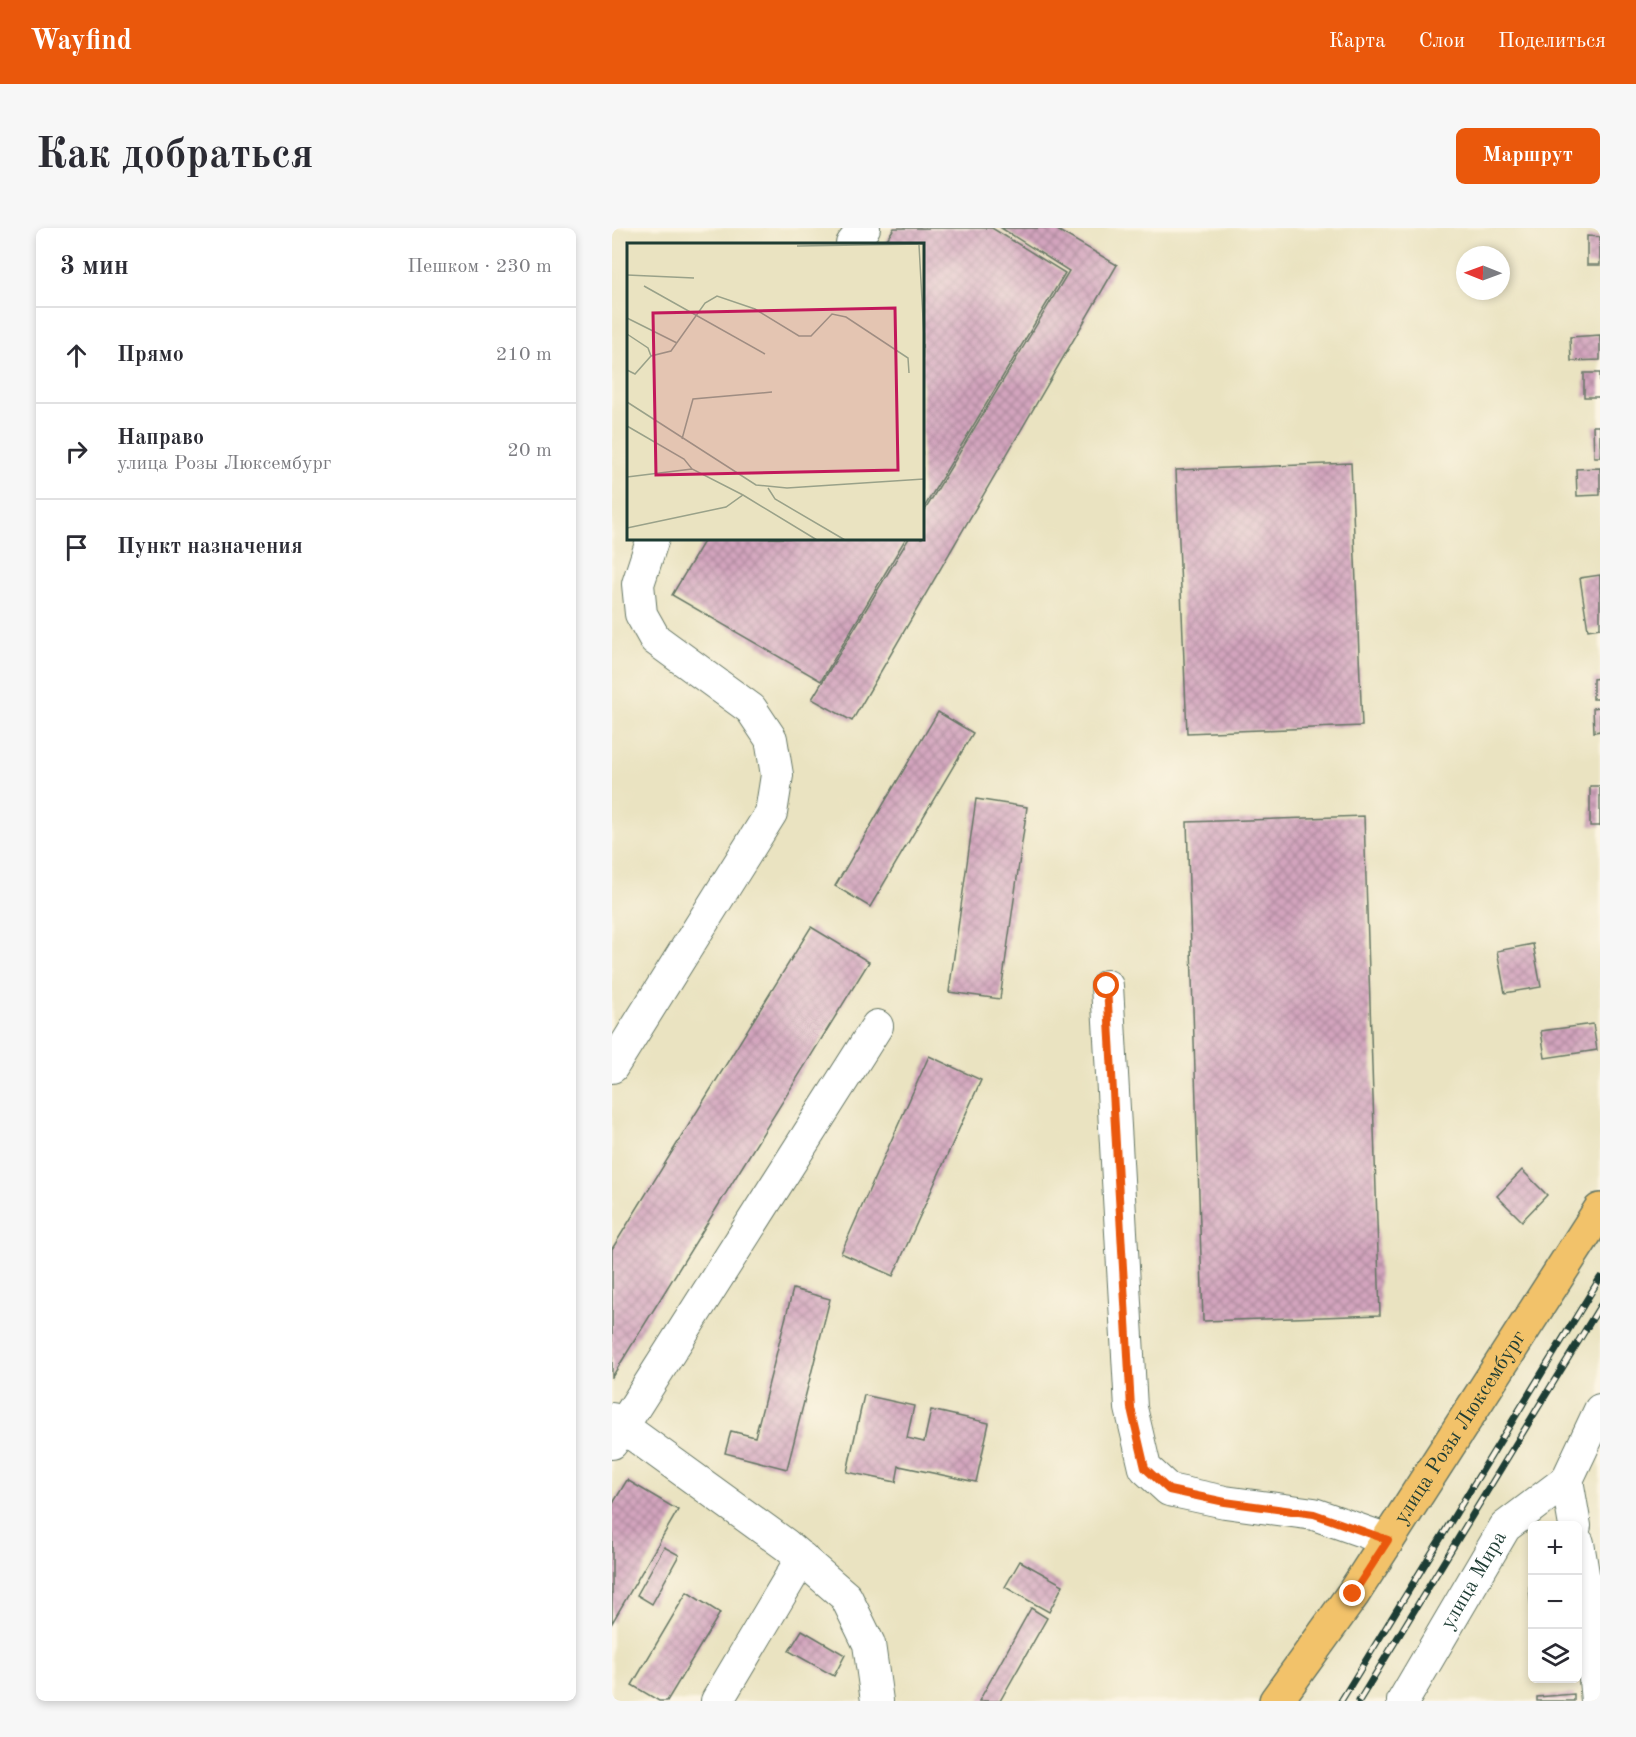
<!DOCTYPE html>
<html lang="ru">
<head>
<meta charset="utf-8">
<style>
  :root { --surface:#fff; --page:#f7f7f7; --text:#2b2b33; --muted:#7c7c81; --line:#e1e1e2; --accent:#ea580c }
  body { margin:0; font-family:"Old Standard TT",serif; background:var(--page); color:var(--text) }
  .controls { position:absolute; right:18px; bottom:18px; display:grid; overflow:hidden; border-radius:9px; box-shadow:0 3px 9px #0003 }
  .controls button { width:54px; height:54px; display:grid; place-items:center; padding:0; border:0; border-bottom:2px solid var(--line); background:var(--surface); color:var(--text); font:30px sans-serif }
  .compass { position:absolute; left:844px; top:18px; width:54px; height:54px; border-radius:50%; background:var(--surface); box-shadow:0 3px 9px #0003; rotate:271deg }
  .stop { position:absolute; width:18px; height:18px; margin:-14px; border:4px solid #ea580c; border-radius:50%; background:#fff }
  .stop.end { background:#ea580c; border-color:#fff; box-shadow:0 2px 6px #0008 }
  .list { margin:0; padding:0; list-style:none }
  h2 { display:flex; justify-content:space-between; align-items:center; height:78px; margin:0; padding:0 24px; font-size:26px }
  h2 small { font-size:20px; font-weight:400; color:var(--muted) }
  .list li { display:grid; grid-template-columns:39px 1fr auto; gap:18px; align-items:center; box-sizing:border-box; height:96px; padding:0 24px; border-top:2px solid var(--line) }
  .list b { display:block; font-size:22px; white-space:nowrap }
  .list p { margin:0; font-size:20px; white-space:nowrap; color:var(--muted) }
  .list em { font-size:20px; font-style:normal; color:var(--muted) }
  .icon { flex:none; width:33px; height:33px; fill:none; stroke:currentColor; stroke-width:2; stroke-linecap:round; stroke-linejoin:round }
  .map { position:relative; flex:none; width:988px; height:1473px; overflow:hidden; border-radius:9px }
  header { display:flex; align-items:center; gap:36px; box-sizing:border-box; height:84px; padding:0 30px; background:var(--accent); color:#fff }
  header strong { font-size:28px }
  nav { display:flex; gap:33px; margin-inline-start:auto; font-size:21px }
  .intro { display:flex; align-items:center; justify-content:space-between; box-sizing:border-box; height:144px; padding:0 36px }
  h1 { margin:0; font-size:42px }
  .button { padding:15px 27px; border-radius:9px; background:var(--accent); color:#fff; font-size:21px; font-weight:700 }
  main { display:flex; gap:36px; padding:0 36px }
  aside { flex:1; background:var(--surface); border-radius:9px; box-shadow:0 3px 9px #0003 }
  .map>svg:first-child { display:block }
  .building { fill:url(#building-cross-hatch) }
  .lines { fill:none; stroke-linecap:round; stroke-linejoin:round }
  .minor-casing { stroke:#667765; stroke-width:34 }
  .major-casing { stroke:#667765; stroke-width:36 }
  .minor { stroke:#fff; stroke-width:32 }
  .major { stroke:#f2c26a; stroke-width:33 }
  .rail-casing { stroke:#1f3d34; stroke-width:7 }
  .rail { stroke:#fcf5e5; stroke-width:4.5; stroke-dasharray:14; stroke-linecap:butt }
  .route { stroke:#ea580c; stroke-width:8 }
  .labels { text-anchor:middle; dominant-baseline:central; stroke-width:5; stroke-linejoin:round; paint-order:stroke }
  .street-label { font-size:21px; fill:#1f3d34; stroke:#fcf5e5 }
  .inset-road { fill:none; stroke:#99a189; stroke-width:1.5 }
  .view { fill:#c2185b; fill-opacity:0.15; stroke:#c2185b; stroke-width:3 }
  .inset-edge { fill:none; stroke:#1f3d34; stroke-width:3 }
</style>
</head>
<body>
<header>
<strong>Wayfind</strong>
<nav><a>Карта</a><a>Слои</a><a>Поделиться</a></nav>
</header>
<div class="intro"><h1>Как добраться</h1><a class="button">Маршрут</a></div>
<main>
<aside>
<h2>3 мин<small>Пешком · 230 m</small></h2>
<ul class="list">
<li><svg class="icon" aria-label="ahead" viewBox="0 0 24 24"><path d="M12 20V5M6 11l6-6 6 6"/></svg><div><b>Прямо</b></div><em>210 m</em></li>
<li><svg class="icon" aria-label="right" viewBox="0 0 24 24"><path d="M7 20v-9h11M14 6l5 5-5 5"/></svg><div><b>Направо</b><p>улица Розы Люксембург</p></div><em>20 m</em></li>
<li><svg class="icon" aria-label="arrive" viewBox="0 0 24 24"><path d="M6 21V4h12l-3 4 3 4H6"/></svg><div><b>Пункт назначения</b></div></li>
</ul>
</aside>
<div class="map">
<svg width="988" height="1473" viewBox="0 0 988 1473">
  <defs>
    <pattern id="building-cross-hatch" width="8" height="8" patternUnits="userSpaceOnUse" patternTransform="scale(1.5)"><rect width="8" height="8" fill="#d3a4be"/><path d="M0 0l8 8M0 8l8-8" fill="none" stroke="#ab879b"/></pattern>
  </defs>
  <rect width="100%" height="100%" fill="#fcf5e5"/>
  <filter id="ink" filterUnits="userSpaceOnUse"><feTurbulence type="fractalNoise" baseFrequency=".0167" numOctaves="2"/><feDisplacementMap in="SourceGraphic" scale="12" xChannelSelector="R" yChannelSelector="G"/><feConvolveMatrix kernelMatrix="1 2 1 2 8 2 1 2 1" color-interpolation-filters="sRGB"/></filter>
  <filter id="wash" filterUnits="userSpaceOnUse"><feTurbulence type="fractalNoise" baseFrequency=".008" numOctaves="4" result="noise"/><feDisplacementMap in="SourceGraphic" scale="24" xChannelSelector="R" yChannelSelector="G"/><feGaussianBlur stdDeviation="1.35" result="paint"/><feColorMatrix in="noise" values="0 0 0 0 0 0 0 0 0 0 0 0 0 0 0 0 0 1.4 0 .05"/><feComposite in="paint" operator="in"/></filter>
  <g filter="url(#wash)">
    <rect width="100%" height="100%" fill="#eae3c1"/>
    <g id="blocks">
      <g class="building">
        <polygon points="282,0 380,0 453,45 310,283 310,16 272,16"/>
        <polygon points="389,0 442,0 505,37 240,493 200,471 297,310 310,310 310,287 457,43"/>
        <polygon points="975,8 988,9 988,37 975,37"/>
        <polygon points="988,107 988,132 959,133 958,109"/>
        <rect x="972" y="145" width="16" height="24"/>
        <polygon points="981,198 988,198 988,229 982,229"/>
        <polygon points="739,235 750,498 575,505 564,242"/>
        <polygon points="988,240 988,267 965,268 964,241"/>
        <polygon points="94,310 294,310 209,453 60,367"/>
        <polygon points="988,347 988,400 976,402 968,350"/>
        <polygon points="988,450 988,471 981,471 981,451"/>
        <polygon points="988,479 988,503 982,504 981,480"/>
        <polygon points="326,484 361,505 258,679 223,658"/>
        <rect x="978" y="558" width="10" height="40"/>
        <polygon points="364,571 415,579 388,771 337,764"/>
        <polygon points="752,588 768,1087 591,1093 575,594"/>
        <polygon points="199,699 257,734 0,1149 0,1021"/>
        <polygon points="921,716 929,759 893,765 885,723"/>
        <polygon points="981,796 985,822 933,830 929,803"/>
        <polygon points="317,828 369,852 281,1048 229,1025"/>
        <polygon points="910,942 935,967 910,993 885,968"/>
        <polygon points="181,1061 218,1071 175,1241 113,1225 119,1203 143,1209"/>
        <polygon points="252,1167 302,1178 295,1210 312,1214 319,1182 377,1195 364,1254 287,1238 284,1254 235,1244"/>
        <polygon points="15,1252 66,1282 0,1395 0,1277"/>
        <polygon points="52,1319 67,1327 40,1376 25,1367"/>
        <polygon points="408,1333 451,1357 437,1384 393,1359"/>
        <polygon points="917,1359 921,1359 921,1380 919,1380"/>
        <polygon points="75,1364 108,1385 55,1473 47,1473 20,1457"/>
        <polygon points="419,1380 435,1390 388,1473 367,1473"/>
        <polygon points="190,1402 233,1427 222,1448 177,1423"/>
        <polygon points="962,1466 962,1473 925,1473 925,1469"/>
      </g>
    </g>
  </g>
  <g filter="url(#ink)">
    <use href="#blocks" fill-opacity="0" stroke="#667765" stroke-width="1.5"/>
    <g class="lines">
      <defs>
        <g id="minor">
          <polyline points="240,16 252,0"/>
          <polyline points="495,758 519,1180 533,1240 557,1262 613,1274 702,1286 776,1312"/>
          <polyline points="0,839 159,585 165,547 159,511 139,481 43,411 29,386 26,356 41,310"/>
          <polyline points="0,1191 174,1317 234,1369 257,1416 265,1473"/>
          <polyline points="0,1215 265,798"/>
          <polyline points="955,1252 963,1298"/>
          <polyline points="966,1315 976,1376 985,1473"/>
          <polyline points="105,1473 190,1330"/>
          <path id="s1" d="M791,1473L893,1299L955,1252L988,1182"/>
        </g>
        <g id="major">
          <path id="s2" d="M664,1473L741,1366L988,982"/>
        </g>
      </defs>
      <use href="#minor" class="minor-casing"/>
      <use href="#major" class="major-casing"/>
      <use href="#minor" class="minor"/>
      <use href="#major" class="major"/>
      <defs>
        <g id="rail">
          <polyline points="729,1473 988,1050"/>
          <polyline points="747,1473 988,1078"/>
        </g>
      </defs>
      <use href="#rail" class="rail-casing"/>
      <use href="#rail" class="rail"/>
    </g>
  </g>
  <g class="lines" filter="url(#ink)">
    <polyline class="route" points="495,758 519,1180 533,1240 557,1262 613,1274 702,1286 776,1312 741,1366"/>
  </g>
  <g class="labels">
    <g class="street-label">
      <text stroke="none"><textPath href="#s2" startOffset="330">улица Розы Люксембург</textPath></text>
      <text stroke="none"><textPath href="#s1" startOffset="140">улица Мира</textPath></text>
    </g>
  </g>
  <g transform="translate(15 15)">
    <rect width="297" height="297" fill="#eae3c1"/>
    <path class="inset-road" d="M292,2L297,94M170,3L297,1M0,32L67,35M17,43L138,111M0,75L50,100M0,91L21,105L24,113M0,127L8,131L24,113L44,108L78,60L90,53L128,66L172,93H184L205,71L219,74L281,115L282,130M0,159L129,242L160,245L297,236M0,183L57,216L65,226L116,252M55,196L66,156L145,149M0,234L65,226M141,245L148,256L218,297M0,285L99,264L116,252L190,297"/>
    <path class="view" d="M268,65L271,227L29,232L26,70Z"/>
    <rect width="297" height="297" class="inset-edge"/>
  </g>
</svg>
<div class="controls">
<button>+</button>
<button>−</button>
<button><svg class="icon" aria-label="layers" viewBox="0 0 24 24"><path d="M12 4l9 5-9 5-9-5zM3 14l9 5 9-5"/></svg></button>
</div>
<svg class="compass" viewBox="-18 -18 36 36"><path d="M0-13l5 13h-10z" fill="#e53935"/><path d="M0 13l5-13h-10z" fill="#7c7c81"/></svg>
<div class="stop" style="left:495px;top:758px"></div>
<div class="stop end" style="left:741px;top:1366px"></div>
</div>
</main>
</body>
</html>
